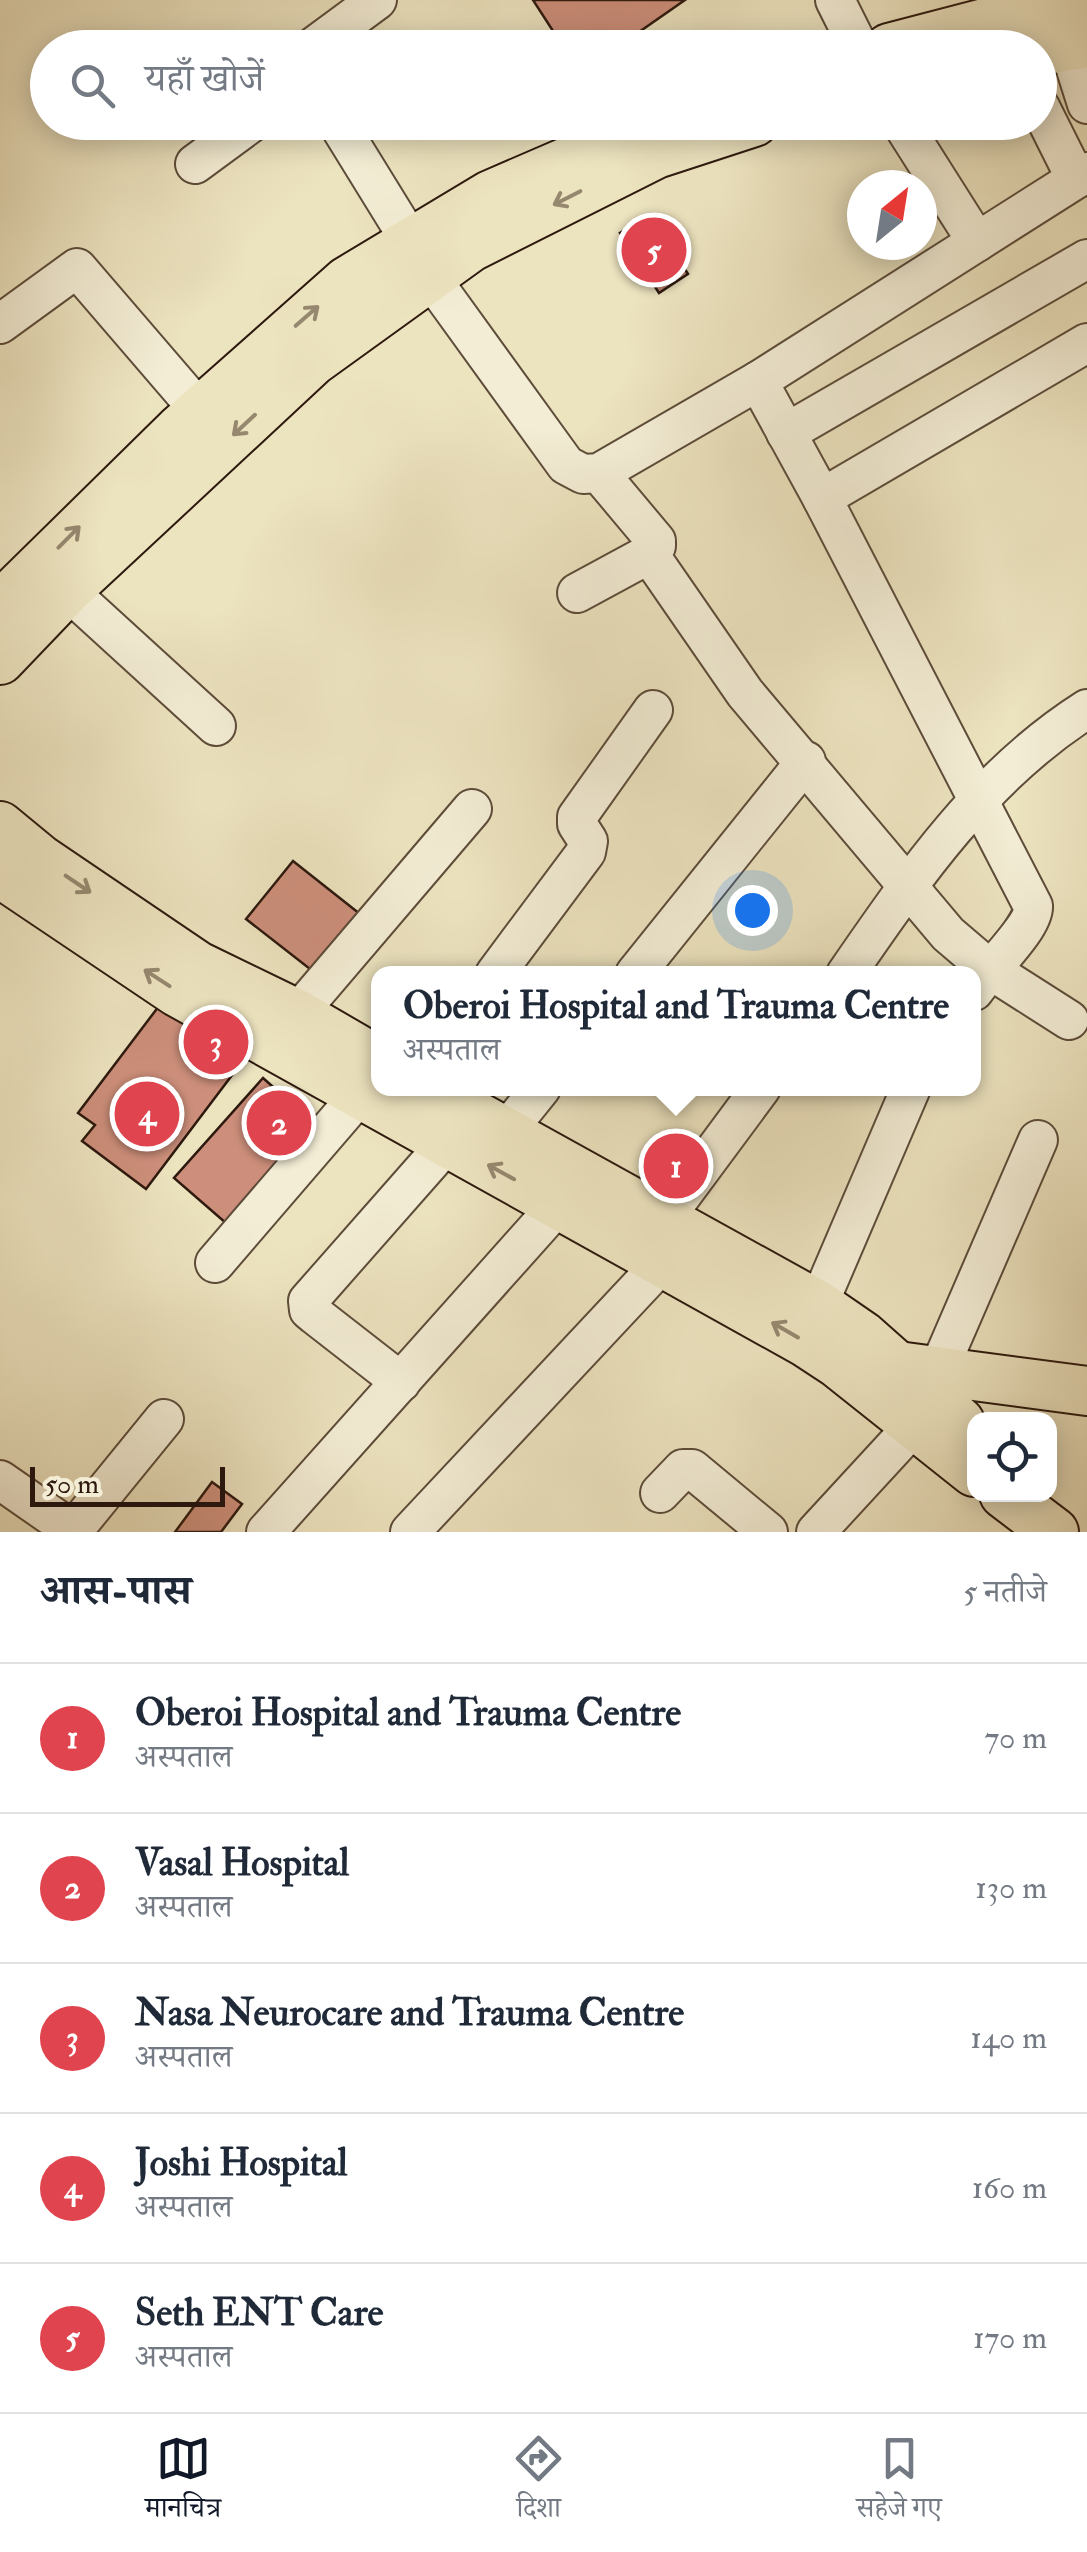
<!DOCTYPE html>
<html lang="hi">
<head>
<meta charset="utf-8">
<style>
  :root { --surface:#fff; --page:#f6f6f7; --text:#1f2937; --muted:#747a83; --line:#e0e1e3; --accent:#111827 }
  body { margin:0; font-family:"IM FELL Double Pica","Noto Serif Devanagari",serif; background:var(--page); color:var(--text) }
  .controls { position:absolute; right:30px; bottom:30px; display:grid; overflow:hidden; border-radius:20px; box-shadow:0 5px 25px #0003 }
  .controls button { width:90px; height:90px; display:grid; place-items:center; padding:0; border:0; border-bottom:2px solid var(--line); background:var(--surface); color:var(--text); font:50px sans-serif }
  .compass { position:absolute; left:847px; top:170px; width:90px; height:90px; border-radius:50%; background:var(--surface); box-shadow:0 5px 25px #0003; rotate:30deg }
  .scale { position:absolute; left:30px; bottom:25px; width:195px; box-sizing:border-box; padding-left:10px; border:5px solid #2d190e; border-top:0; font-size:28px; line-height:35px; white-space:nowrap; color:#2d190e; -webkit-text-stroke:8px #f3edd5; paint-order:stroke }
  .you { position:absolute; left:752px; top:910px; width:35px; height:35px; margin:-25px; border:8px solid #fff; border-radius:50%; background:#1a73e8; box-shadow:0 0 0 15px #1a73e833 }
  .badge { display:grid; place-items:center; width:65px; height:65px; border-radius:50%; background:var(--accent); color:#fff; font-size:32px; font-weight:700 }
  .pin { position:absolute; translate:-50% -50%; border:5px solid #fff; box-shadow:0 2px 10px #0006 }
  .popup { position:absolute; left:371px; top:966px; width:610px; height:130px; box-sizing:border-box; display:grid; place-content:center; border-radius:20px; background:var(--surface); filter:drop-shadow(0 2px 8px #0005); font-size:32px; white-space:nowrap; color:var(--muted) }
  .popup b { font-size:38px; color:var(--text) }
  .popup::after { content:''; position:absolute; left:50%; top:100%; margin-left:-20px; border:20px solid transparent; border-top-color:var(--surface) }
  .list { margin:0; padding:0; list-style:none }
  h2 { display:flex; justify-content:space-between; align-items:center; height:130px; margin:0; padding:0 40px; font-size:42px }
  h2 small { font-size:32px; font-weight:400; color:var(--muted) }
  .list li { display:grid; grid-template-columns:65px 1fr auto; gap:30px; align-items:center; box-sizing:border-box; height:150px; padding:0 40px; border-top:2px solid var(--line) }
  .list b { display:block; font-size:38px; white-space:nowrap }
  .list p { margin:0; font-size:32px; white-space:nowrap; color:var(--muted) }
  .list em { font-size:32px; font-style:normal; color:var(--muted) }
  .icon { flex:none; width:55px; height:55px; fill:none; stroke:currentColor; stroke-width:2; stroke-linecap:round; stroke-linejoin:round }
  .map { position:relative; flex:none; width:1087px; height:1532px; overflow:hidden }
  .search { position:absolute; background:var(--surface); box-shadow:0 5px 25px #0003; left:30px; right:30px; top:30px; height:110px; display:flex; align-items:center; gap:25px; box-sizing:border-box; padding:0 35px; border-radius:55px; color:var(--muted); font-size:38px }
  .sheet { height:880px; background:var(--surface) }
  nav { display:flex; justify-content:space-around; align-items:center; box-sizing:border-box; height:140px; border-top:2px solid var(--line); background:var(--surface); font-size:28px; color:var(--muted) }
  nav a { display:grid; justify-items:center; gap:5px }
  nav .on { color:var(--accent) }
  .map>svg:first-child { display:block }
  .building { fill:#cd8f7b; stroke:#2d190e; stroke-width:2.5 }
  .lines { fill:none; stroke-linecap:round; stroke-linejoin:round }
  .minor-casing { stroke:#5d4c3a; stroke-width:42 }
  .major-casing { stroke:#2d190e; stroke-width:52 }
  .minor { stroke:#f3edd5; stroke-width:38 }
  .major { stroke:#ece3bf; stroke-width:48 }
  .oneway { stroke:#96886f }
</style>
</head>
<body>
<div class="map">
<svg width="1087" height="1532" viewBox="0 0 1087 1532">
  <rect width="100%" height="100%" fill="#ece3bf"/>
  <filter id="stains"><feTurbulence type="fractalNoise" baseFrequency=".002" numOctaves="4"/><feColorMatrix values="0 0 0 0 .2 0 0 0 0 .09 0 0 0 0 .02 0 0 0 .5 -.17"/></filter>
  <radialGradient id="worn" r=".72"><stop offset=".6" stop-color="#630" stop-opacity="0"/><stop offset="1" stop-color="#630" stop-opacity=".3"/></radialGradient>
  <g class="building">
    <polygon points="533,0 685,0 616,48 564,48"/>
    <polygon points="649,215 688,274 659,293 620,233"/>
    <polygon points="293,861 365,918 319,976 246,919"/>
    <polygon points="165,998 245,1058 146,1189 82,1141 95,1125 78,1113"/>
    <polygon points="263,1078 315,1124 227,1224 174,1178"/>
    <polygon points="662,1144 691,1161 675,1189 646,1172"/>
    <polygon points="212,1482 242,1504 221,1532 175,1532"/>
  </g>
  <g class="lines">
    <defs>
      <g id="minor">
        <polyline points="835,0 859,48"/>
        <polyline points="1068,44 1087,104"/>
        <polyline points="312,48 377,0"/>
        <polyline points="1040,107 1076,179"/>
        <polyline points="337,122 411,242"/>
        <polyline points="901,122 977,242"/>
        <polyline points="195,164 252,122"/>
        <polyline points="430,277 566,465 583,474 599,473 758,381 1087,172"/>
        <polyline points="0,324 77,268 200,411"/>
        <path d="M758,381L822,498L1033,906C1035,926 987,971 974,991"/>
        <polyline points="786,433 1087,259"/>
        <polyline points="599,473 656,541 656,546 649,554 745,693 948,934 989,969 1069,1020"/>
        <polyline points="822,498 1087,343"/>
        <polyline points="67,590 216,726"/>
        <polyline points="577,593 649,554"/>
        <polyline points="495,974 586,852 588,841 577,824 577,817 653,710"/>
        <polyline points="635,974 806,761"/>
        <path d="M846,974C915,874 983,775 1087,709"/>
        <polyline points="297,1014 472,809"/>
        <polyline points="504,1134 541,1088"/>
        <polyline points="664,1219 761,1088"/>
        <polyline points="215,1263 362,1092"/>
        <polyline points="818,1305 911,1088"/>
        <polyline points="938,1371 1038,1140"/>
        <polyline points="401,1382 315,1315 309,1310 308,1301 448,1142"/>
        <polyline points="0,1480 75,1532"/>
        <polyline points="660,1493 683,1469 692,1469 768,1532"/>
        <polyline points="72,1532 164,1419"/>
        <polyline points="266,1532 559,1204"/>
        <polyline points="410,1532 663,1262"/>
        <polyline points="816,1532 933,1405"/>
      </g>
      <g id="major">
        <polyline points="889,48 1042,8 1087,4"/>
        <polyline points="1040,51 1087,43"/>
        <polyline points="0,606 179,430 347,281 490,195 622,138"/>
        <polyline points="0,660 67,590 313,361 471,247 656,154 754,122"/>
        <polyline points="0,826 40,859 198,966 297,1014 378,1061"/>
        <polyline points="0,873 177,992 805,1342 837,1363 974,1472"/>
        <polyline points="426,1088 818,1305 863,1336 960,1422"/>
        <polyline points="890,1365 1087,1391"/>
        <polyline points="1004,1494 1054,1532"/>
      </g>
    </defs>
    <use href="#minor" class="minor-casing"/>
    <use href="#major" class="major-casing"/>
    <use href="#minor" class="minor"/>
    <use href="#major" class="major"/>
  </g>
  <defs><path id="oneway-shaft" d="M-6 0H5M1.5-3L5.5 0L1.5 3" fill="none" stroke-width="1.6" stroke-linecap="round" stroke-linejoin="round" transform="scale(2.5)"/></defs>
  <g class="oneway">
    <use href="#oneway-shaft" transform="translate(567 198) rotate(153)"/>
    <use href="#oneway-shaft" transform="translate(307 316) rotate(-41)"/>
    <use href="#oneway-shaft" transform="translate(244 425) rotate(137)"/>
    <use href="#oneway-shaft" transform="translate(69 537) rotate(-45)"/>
    <use href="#oneway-shaft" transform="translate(78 884) rotate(34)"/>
    <use href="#oneway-shaft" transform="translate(157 978) rotate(-147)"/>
    <use href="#oneway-shaft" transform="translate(501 1172) rotate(-151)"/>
    <use href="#oneway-shaft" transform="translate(785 1330) rotate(-150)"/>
  </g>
  <rect width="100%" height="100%" filter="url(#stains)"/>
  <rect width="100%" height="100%" fill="url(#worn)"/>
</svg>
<div class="controls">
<button><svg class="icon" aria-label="locate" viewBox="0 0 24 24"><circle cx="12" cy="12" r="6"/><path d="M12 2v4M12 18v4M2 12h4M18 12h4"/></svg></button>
</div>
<svg class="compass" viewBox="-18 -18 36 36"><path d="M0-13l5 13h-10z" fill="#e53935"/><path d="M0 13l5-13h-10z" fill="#747a83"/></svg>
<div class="scale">50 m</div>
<div class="you"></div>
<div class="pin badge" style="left:676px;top:1166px;background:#e0444e">1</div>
<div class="popup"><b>Oberoi Hospital and Trauma Centre</b>अस्पताल</div>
<div class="pin badge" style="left:279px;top:1123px;background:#e0444e">2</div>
<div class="pin badge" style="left:216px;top:1042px;background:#e0444e">3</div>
<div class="pin badge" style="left:147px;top:1114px;background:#e0444e">4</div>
<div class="pin badge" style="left:654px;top:250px;background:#e0444e">5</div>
<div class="search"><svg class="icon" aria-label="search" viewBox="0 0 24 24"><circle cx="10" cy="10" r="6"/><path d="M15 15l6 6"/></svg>यहाँ खोजें</div>
</div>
<section class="sheet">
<h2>आस-पास<small>5 नतीजे</small></h2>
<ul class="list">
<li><span class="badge" style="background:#e0444e">1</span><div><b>Oberoi Hospital and Trauma Centre</b><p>अस्पताल</p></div><em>70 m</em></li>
<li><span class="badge" style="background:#e0444e">2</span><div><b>Vasal Hospital</b><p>अस्पताल</p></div><em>130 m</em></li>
<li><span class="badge" style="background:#e0444e">3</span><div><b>Nasa Neurocare and Trauma Centre</b><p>अस्पताल</p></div><em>140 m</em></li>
<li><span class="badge" style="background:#e0444e">4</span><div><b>Joshi Hospital</b><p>अस्पताल</p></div><em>160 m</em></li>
<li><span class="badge" style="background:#e0444e">5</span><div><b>Seth ENT Care</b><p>अस्पताल</p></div><em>170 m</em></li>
</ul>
</section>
<nav>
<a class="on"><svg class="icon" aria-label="map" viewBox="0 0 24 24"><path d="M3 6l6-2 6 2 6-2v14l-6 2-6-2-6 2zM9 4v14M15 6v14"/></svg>मानचित्र</a>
<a><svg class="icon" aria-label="directions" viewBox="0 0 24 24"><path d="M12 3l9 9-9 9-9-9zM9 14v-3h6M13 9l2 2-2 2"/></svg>दिशा</a>
<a><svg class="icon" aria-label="saved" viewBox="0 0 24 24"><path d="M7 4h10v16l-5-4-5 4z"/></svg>सहेजे गए</a>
</nav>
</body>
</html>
